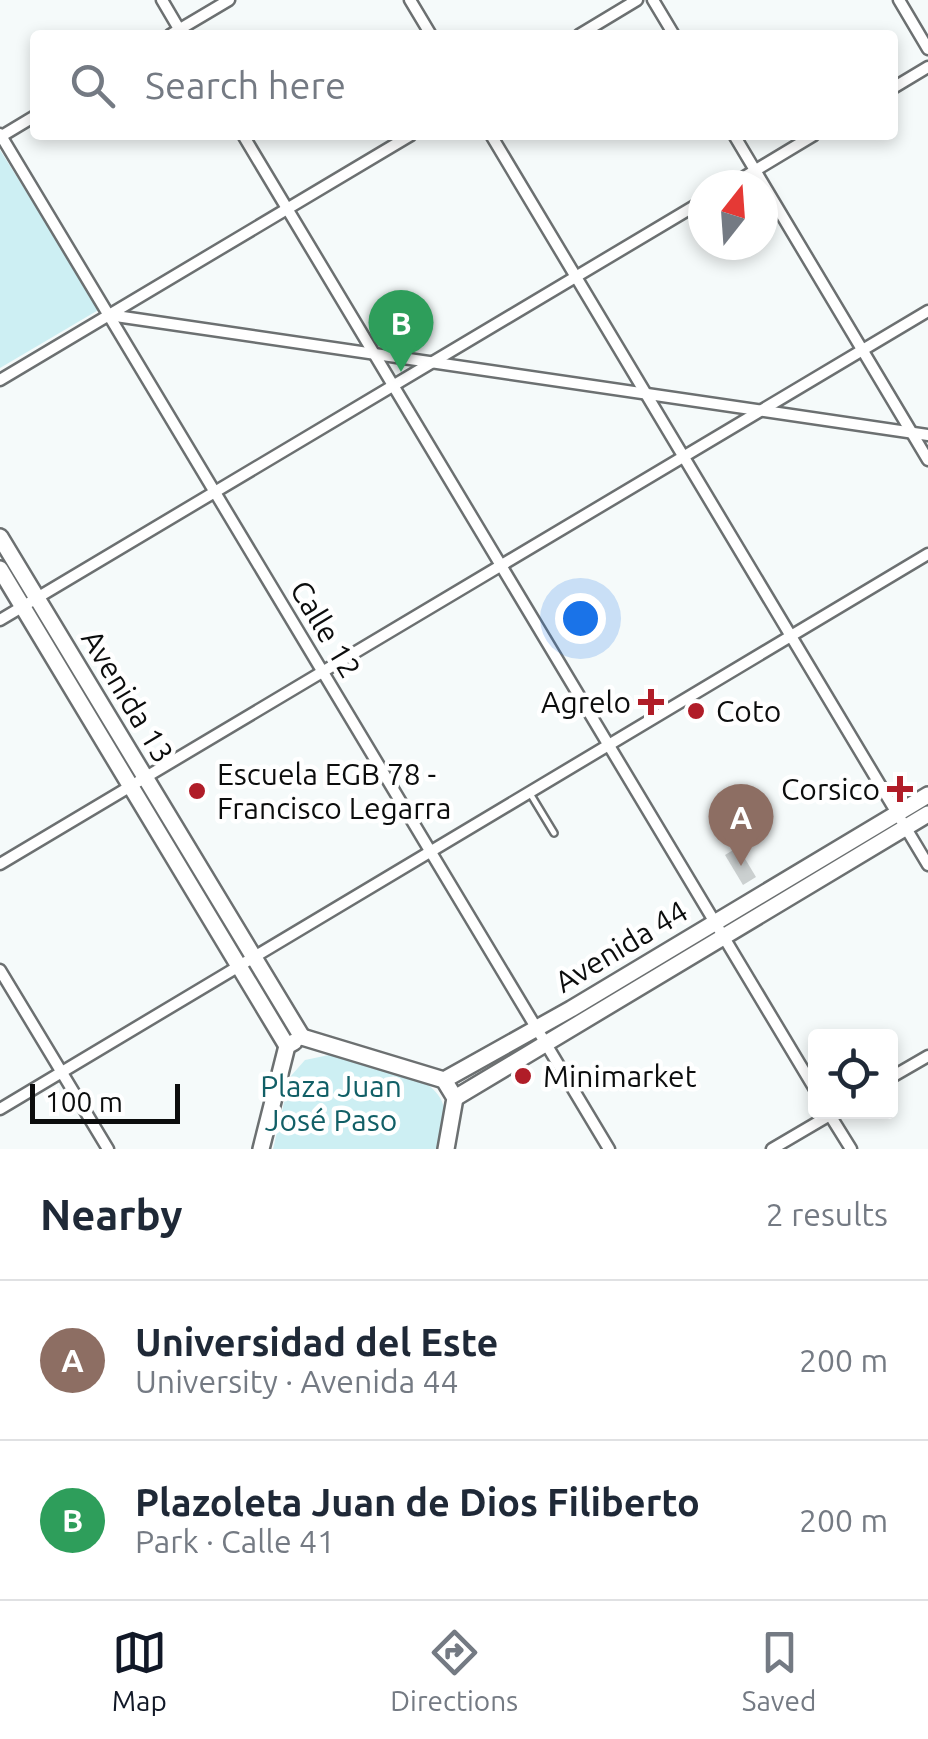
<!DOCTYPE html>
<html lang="en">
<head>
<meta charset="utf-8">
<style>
  :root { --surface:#fff; --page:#f6f6f7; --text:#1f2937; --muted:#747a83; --line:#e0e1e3; --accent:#111827 }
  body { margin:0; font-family:Ubuntu,sans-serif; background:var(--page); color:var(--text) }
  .controls { position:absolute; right:30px; bottom:30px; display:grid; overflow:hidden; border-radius:10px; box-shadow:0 5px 15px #0003 }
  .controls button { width:90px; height:90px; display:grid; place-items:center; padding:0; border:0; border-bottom:2px solid var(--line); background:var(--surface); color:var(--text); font:50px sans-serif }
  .compass { position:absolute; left:688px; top:170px; width:90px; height:90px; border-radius:50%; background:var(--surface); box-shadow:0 5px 15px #0003; rotate:17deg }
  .scale { position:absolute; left:30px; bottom:25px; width:150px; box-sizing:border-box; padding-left:10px; border:5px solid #0c0d0d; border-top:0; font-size:28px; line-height:35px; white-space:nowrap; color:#0c0d0d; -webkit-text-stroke:8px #fff; paint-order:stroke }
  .you { position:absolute; left:580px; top:618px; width:35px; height:35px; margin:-25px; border:8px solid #fff; border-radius:50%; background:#1a73e8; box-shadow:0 0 0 15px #1a73e833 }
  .badge { display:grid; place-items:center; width:65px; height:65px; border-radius:50%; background:var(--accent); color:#fff; font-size:32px; font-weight:700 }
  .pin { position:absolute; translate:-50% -82px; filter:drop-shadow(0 2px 5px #0008) }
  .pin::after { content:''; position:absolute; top:52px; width:35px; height:30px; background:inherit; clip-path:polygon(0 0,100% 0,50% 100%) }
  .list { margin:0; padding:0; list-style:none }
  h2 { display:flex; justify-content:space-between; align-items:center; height:130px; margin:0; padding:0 40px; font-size:42px }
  h2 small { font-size:32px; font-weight:400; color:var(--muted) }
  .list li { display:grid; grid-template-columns:65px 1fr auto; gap:30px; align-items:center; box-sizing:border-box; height:160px; padding:0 40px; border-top:2px solid var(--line) }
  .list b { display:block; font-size:38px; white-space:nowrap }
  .list p { margin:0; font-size:32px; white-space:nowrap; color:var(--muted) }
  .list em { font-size:32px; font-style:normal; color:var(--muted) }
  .icon { flex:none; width:55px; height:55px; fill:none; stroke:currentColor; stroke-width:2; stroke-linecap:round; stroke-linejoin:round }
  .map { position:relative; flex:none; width:928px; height:1149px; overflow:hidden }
  .search { position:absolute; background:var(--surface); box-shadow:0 5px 15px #0003; left:30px; right:30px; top:30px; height:110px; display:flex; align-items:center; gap:25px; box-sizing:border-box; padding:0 35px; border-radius:10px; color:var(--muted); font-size:38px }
  .sheet { height:450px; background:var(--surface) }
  nav { display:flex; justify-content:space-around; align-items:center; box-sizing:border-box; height:140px; border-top:2px solid var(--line); background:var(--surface); font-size:28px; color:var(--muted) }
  nav a { display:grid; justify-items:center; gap:5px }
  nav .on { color:var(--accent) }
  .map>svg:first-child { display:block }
  .green { fill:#cdeff3 }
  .building { fill:#cbd0d0 }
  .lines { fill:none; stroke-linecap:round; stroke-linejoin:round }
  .lane-casing { stroke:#6c7071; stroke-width:10 }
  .street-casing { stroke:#6c7071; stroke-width:15 }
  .primary-casing { stroke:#6c7071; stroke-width:20 }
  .lane { stroke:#fff; stroke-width:5 }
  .street { stroke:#fff; stroke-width:10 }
  .primary { stroke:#fff; stroke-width:15 }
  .poi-dot { fill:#b01d28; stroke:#fff; stroke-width:4 }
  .labels { text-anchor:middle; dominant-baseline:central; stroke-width:9; stroke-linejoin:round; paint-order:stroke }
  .street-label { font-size:30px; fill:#0c0d0d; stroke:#fff }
  .poi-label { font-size:30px; fill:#0c0d0d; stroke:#fff; text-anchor:start }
  .park-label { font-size:30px; fill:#115f66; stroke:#fff }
</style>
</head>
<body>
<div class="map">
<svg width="928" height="1149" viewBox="0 0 928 1149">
  <rect width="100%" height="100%" fill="#f5fafa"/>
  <g class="green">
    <polygon points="0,150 100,309 0,368"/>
    <path d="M329,1055C364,1063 448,1070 445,1118C444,1128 440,1139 437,1149H273L290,1077L305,1060Z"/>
  </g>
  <polygon class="building" points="738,847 756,877 743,885 725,855"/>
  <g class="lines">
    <defs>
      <polyline id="lane" points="531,795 554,833"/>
      <g id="street">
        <polyline points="162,0 182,34"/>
        <polyline points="410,0 431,35"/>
        <polyline points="653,0 674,35"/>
        <polyline points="899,0 928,49"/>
        <polyline points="170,35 229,0"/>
        <polyline points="579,35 637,0"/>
        <polyline points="893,88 928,67"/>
        <polyline points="0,134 609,1149"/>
        <polyline points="243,135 816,1091"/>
        <polyline points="491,135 928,865"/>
        <polyline points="734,135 928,460"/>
        <polyline points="0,137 35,116"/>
        <polyline points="731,185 814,135"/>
        <polyline points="109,315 928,435"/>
        <polyline points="0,380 411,135"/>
        <polyline points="0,620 703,201"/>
        <polyline points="0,864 928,311"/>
        <polyline points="0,970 108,1149"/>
        <polyline points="890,1078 928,1056"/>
        <polyline points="0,1109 928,554"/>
        <polyline points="828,1112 851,1149"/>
        <polyline points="772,1149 835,1112"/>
      </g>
      <g id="primary">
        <polyline points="0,537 302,1037"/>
        <polyline points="0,569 287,1046"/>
        <polyline points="302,1037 444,1080 455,1098 446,1149"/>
        <polyline points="444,1080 571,1009 928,795"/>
        <polyline points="455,1098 928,814"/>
        <polyline points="261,1149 287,1046 294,1042"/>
      </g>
    </defs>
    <use href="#lane" class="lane-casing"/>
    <use href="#street" class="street-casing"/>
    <use href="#primary" class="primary-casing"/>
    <use href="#lane" class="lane"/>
    <use href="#street" class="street"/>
    <use href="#primary" class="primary"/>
  </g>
  <g class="poi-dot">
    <path d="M646 687h10v10h10v10h-10v10h-10v-10h-10v-10h10z"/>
    <circle cx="696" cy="711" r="10"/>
    <path d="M895 774h10v10h10v10h-10v10h-10v-10h-10v-10h10z"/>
    <circle cx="197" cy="791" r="10"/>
    <circle cx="523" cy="1076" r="10"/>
  </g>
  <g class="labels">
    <g class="street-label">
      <text transform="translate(326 629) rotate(59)">Calle 12</text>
      <text transform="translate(128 696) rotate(59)">Avenida 13</text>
      <text transform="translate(621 946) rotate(-31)">Avenida 44</text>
    </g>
    <g class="poi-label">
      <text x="631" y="702" text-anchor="end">Agrelo</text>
      <text x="716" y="711">Coto</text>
      <text x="217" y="774">Escuela EGB 78 -<tspan x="217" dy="34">Francisco Legarra</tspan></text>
      <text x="880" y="789" text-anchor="end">Corsico</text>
      <text x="543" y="1076">Minimarket</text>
    </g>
    <g class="park-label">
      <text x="331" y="1086">Plaza Juan<tspan x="331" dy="34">José Paso</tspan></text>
    </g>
  </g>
</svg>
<div class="controls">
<button><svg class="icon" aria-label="locate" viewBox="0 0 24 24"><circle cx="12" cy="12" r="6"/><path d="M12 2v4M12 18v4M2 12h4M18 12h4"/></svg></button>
</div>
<svg class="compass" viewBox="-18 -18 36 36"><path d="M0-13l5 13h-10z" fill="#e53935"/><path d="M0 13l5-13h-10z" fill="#747a83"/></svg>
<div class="scale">100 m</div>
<div class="you"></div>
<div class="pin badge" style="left:741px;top:866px;background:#8d6e63">A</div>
<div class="pin badge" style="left:401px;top:372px;background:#2e9e5b">B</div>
<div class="search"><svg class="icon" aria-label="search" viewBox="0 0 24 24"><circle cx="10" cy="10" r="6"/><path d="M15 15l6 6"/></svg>Search here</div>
</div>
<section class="sheet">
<h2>Nearby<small>2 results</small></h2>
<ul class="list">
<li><span class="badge" style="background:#8d6e63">A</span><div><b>Universidad del Este</b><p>University · Avenida 44</p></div><em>200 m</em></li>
<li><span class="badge" style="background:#2e9e5b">B</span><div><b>Plazoleta Juan de Dios Filiberto</b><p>Park · Calle 41</p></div><em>200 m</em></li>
</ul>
</section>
<nav>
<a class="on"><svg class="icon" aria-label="map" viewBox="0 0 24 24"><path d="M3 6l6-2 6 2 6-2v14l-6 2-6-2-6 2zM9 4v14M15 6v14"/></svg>Map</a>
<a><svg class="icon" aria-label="directions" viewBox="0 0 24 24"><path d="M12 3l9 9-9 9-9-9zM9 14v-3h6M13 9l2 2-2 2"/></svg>Directions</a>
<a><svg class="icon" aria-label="saved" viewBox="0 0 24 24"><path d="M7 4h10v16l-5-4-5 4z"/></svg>Saved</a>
</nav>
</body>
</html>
